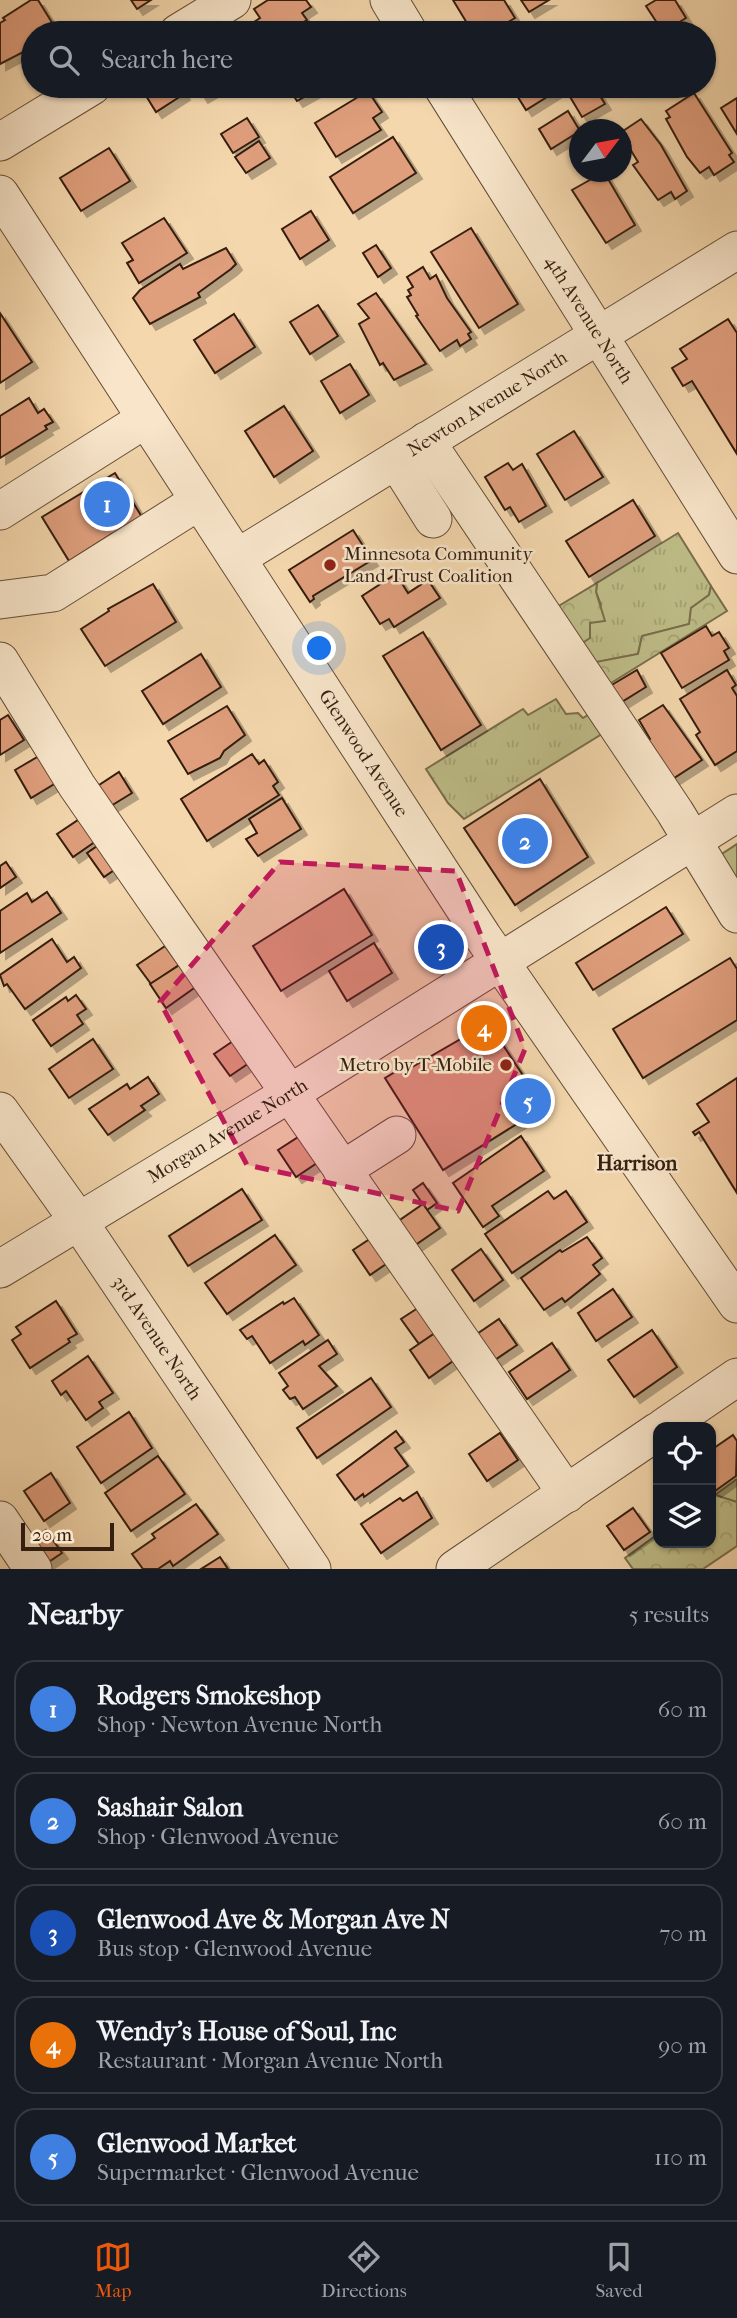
<!DOCTYPE html>
<html lang="en">
<head>
<meta charset="utf-8">
<style>
  :root { --surface:#171b24; --page:#242831; --text:#f1f3f6; --muted:#9ea1a6; --line:#363941; --accent:#ea580c }
  body { margin:0; font-family:"IM FELL French Canon",serif; background:var(--page); color:var(--text) }
  .controls { position:absolute; right:21px; bottom:21px; display:grid; overflow:hidden; border-radius:14px; box-shadow:0 2px 5px #0004 }
  .controls button { width:63px; height:63px; display:grid; place-items:center; padding:0; border:0; border-bottom:2px solid var(--line); background:var(--surface); color:var(--text); font:35px sans-serif }
  .compass { position:absolute; left:569px; top:119px; width:63px; height:63px; border-radius:50%; background:var(--surface); box-shadow:0 2px 5px #0004; rotate:58deg }
  .scale { position:absolute; left:21px; bottom:18px; width:93px; box-sizing:border-box; padding-left:7px; border:4px solid #341f10; border-top:0; font-size:19px; line-height:24px; white-space:nowrap; color:#341f10; -webkit-text-stroke:5px #f8e5ca; paint-order:stroke }
  .you { position:absolute; left:320px; top:649px; width:24px; height:24px; margin:-18px; border:5px solid #fff; border-radius:50%; background:#1a73e8; box-shadow:0 0 0 10px #1a73e833 }
  .badge { display:grid; place-items:center; width:46px; height:46px; border-radius:50%; background:var(--accent); color:#fff; font-size:23px; font-weight:700 }
  .pin { position:absolute; translate:-50% -50%; border:4px solid #fff; box-shadow:0 2px 7px #0006 }
  .list { margin:0; padding:0; list-style:none }
  h2 { display:flex; justify-content:space-between; align-items:center; height:91px; margin:0; padding:0 28px; font-size:30px }
  h2 small { font-size:23px; font-weight:400; color:var(--muted) }
  .list li { display:grid; grid-template-columns:46px 1fr auto; gap:21px; align-items:center; box-sizing:border-box; height:98px; margin:0 14px 14px; padding:0 14px; border:2px solid var(--line); border-radius:21px }
  .list b { display:block; font-size:26px; white-space:nowrap }
  .list p { margin:0; font-size:23px; white-space:nowrap; color:var(--muted) }
  .list em { font-size:23px; font-style:normal; color:var(--muted) }
  .icon { flex:none; width:38px; height:38px; fill:none; stroke:currentColor; stroke-width:2; stroke-linecap:round; stroke-linejoin:round }
  .map { position:relative; flex:none; width:737px; height:1569px; overflow:hidden }
  .search { position:absolute; background:var(--surface); box-shadow:0 2px 5px #0004; left:21px; right:21px; top:21px; height:77px; display:flex; align-items:center; gap:18px; box-sizing:border-box; padding:0 24px; border-radius:38px; color:var(--muted); font-size:26px }
  .sheet { height:651px; background:var(--surface) }
  nav { display:flex; justify-content:space-around; align-items:center; box-sizing:border-box; height:98px; border-top:2px solid var(--line); background:var(--surface); font-size:19px; color:var(--muted) }
  nav a { display:grid; justify-items:center; gap:4px }
  nav .on { color:var(--accent) }
  .map>svg:first-child { display:block }
  .grass { fill:url(#grass-tufts); stroke:#796e4c; stroke-width:2 }
  .forest { fill:url(#forest-crowns); stroke:#796e4c; stroke-width:2 }
  .garden { fill:#bebd88; stroke:#796e4c; stroke-width:2 }
  .building { fill:#df9e7b; stroke:#341f10; stroke-width:2; filter:url(#shadow) }
  .lines { fill:none; stroke-linecap:round; stroke-linejoin:round }
  .minor-casing { stroke:#644d37; stroke-width:39 }
  .minor { stroke:#f8e5ca; stroke-width:37 }
  .marked { fill:#c2185b; fill-opacity:0.2; stroke:#c2185b; stroke-width:5; stroke-dasharray:14 9; stroke-linejoin:round }
  .poi-dot { fill:#8f2418; stroke:#f8e5ca; stroke-width:2.5 }
  .labels { text-anchor:middle; dominant-baseline:central; stroke-width:5; stroke-linejoin:round; paint-order:stroke }
  .street-label { font-size:19px; fill:#341f10; stroke:#f8e5ca }
  .poi-label { font-size:19px; fill:#341f10; stroke:#f8e5ca; text-anchor:start }
  .neighbourhood-label { font-size:21px; font-weight:bold; fill:#341f10; stroke:#f8e5ca }
</style>
</head>
<body>
<div class="map">
<svg width="737" height="1569" viewBox="0 0 737 1569">
  <defs>
    <pattern id="grass-tufts" width="24" height="20" patternUnits="userSpaceOnUse" patternTransform="scale(1.75)"><rect width="24" height="20" fill="#bebd88"/><path d="M3 7l-1-3M5 7V3M7 7l1-3M15 17l-1-3M17 17v-4M19 17l1-3" fill="none" stroke="#a4a274"/></pattern>
    <pattern id="forest-crowns" width="20" height="18" patternUnits="userSpaceOnUse" patternTransform="scale(1.75)"><rect width="20" height="18" fill="#bebd88"/><path d="M2 6a3 3 0 1 1 6 0M12 15a3 3 0 1 1 6 0" fill="none" stroke="#a4a274"/></pattern>
    <filter id="shadow"><feDropShadow dx="6" dy="6" stdDeviation="0" flood-color="#0004"/></filter>
  </defs>
  <rect width="100%" height="100%" fill="#f4d7ad"/>
  <filter id="stains"><feTurbulence type="fractalNoise" baseFrequency=".00286" numOctaves="4"/><feColorMatrix values="0 0 0 0 .2 0 0 0 0 .09 0 0 0 0 .02 0 0 0 .5 -.17"/></filter>
  <radialGradient id="worn" r=".72"><stop offset=".6" stop-color="#630" stop-opacity="0"/><stop offset="1" stop-color="#630" stop-opacity=".3"/></radialGradient>
  <g class="grass">
    <polygon points="678,533 711,586 709,595 691,608 690,624 642,636 638,654 597,662 594,675 576,647 601,605 596,592 597,583"/>
    <polygon points="556,699 566,714 578,713 583,718 594,711 610,729 464,819 448,803 426,769 523,709 528,715"/>
    <polygon points="737,1479 737,1502 715,1495"/>
  </g>
  <g class="forest">
    <polygon points="597,583 596,592 605,621 590,623 590,638 576,647 552,610"/>
    <polygon points="711,586 727,611 603,688 594,675 596,662 638,654 642,636 689,624 691,608 709,595"/>
    <polygon points="715,1495 737,1502 737,1546 703,1569 633,1569 625,1558 658,1534 658,1543 711,1543 711,1497"/>
  </g>
  <polygon class="garden" points="737,844 737,903 711,861"/>
  <g class="building">
    <polygon points="31,0 38,0 56,29 49,33 33,33 33,47 0,64 0,23 5,20 3,18"/>
    <polygon points="131,0 151,0 137,9"/>
    <polygon points="268,0 306,0 311,7 302,13 307,20 285,33 257,33 251,24 260,18 254,9"/>
    <polygon points="453,0 504,0 515,18 490,33 473,33"/>
    <polygon points="521,0 549,0 529,12"/>
    <polygon points="656,0 675,0 686,18 663,32 646,6"/>
    <polygon points="140,86 179,86 184,94 156,112"/>
    <polygon points="190,86 221,86 202,97 196,87 192,89"/>
    <polygon points="287,86 324,86 297,101"/>
    <polygon points="511,86 551,86 555,92 526,110"/>
    <polygon points="583,86 594,86 605,104 582,117 569,95"/>
    <polygon points="368,91 382,112 373,118 381,130 336,157 315,123"/>
    <polygon points="694,93 732,153 729,155 734,162 714,175 709,167 700,173 687,157 666,119 670,117 666,111"/>
    <polygon points="737,98 737,134 721,108"/>
    <polygon points="568,111 580,131 551,149 539,129"/>
    <polygon points="247,118 259,137 233,153 221,134"/>
    <polygon points="641,119 661,145 687,191 675,199 671,192 658,200 633,165 638,162 627,144 630,142 623,131"/>
    <polygon points="393,137 416,173 353,213 330,177"/>
    <polygon points="259,141 270,158 246,173 235,157"/>
    <polygon points="109,148 130,181 81,211 60,178"/>
    <polygon points="604,172 635,225 606,243 572,190"/>
    <polygon points="311,211 329,240 300,259 282,229"/>
    <polygon points="164,218 187,253 139,283 127,263 133,260 122,243"/>
    <polygon points="471,228 518,304 479,328 431,252"/>
    <polygon points="376,245 391,268 378,277 363,253"/>
    <polygon points="226,248 236,264 231,269 198,293 200,297 150,324 133,298 140,290 180,264 183,269"/>
    <polygon points="423,267 430,279 436,275 447,298 471,332 468,334 471,339 460,346 457,340 440,351 416,316 418,315 407,297 411,295 408,290 413,287 407,277"/>
    <polygon points="376,293 426,364 394,380 383,363 380,365 359,324 369,318 358,304"/>
    <polygon points="318,305 338,336 310,354 290,322"/>
    <polygon points="0,313 32,362 0,383"/>
    <polygon points="234,314 255,347 215,373 194,340"/>
    <polygon points="728,319 737,333 737,454 692,381 683,386 672,368 687,359 680,349"/>
    <polygon points="350,364 369,395 340,413 321,381"/>
    <polygon points="29,398 38,413 44,409 53,422 45,426 47,429 0,458 0,416"/>
    <polygon points="284,406 313,451 274,477 245,431"/>
    <polygon points="574,431 603,477 565,500 537,454"/>
    <polygon points="508,463 513,470 522,464 546,506 519,522 510,507 505,510 485,477"/>
    <polygon points="115,473 145,522 112,534 69,561 42,517"/>
    <polygon points="633,500 655,536 589,577 566,541"/>
    <polygon points="353,530 372,560 313,596 314,599 310,602 289,570"/>
    <polygon points="396,574 408,593 428,580 440,598 394,627 389,619 380,624 362,596"/>
    <polygon points="153,584 176,622 105,666 81,629 109,611 108,609"/>
    <polygon points="706,626 712,636 719,632 729,648 724,651 729,660 682,688 661,653"/>
    <polygon points="423,632 481,725 441,750 383,656"/>
    <polygon points="201,654 221,687 163,724 142,691"/>
    <polygon points="637,670 646,687 620,703 610,686"/>
    <polygon points="727,670 736,685 732,688 737,696 737,751 715,765 696,735 700,732 680,699"/>
    <polygon points="663,705 702,760 671,780 647,741 650,739 639,720"/>
    <polygon points="227,706 245,735 224,751 220,758 188,774 168,741"/>
    <polygon points="8,715 24,740 0,755 0,720"/>
    <polygon points="44,753 61,780 31,798 15,770"/>
    <polygon points="252,754 259,764 264,760 278,782 273,786 279,795 207,841 181,799"/>
    <polygon points="119,772 132,793 106,809 93,789"/>
    <polygon points="540,779 588,857 515,905 464,828"/>
    <polygon points="282,798 301,829 258,856 246,839 257,833 249,819"/>
    <polygon points="84,816 99,839 73,857 57,834"/>
    <polygon points="103,842 120,866 104,877 87,853"/>
    <polygon points="6,862 16,877 0,888 0,866"/>
    <polygon points="344,889 372,935 281,991 253,946"/>
    <polygon points="47,892 61,913 0,953 0,911 27,893 32,902"/>
    <polygon points="666,907 683,934 593,990 576,963"/>
    <polygon points="52,939 67,962 74,957 81,968 25,1009 7,984 4,986 0,975"/>
    <polygon points="374,943 392,973 347,1001 329,971"/>
    <polygon points="165,946 179,965 151,984 137,965"/>
    <polygon points="730,958 737,969 737,1020 643,1078 613,1029"/>
    <polygon points="181,964 197,986 166,1008 150,984"/>
    <polygon points="76,995 86,1009 77,1015 83,1024 51,1046 33,1020 66,997 68,1001"/>
    <polygon points="479,1022 489,1024 544,1107 443,1170 385,1078 410,1063 412,1067 464,1037 460,1032"/>
    <polygon points="93,1039 113,1069 69,1098 49,1069"/>
    <polygon points="236,1039 252,1061 230,1076 214,1054"/>
    <polygon points="148,1077 159,1094 141,1106 145,1110 108,1135 89,1109 127,1084 130,1089"/>
    <polygon points="737,1078 737,1193 699,1132 695,1135 693,1132 709,1122 697,1104"/>
    <polygon points="306,1132 323,1159 296,1177 278,1150"/>
    <polygon points="521,1136 544,1171 492,1206 499,1216 483,1227 453,1183"/>
    <polygon points="423,1183 437,1203 427,1210 413,1190"/>
    <polygon points="242,1189 262,1220 188,1266 169,1236"/>
    <polygon points="548,1191 554,1199 566,1191 587,1222 512,1273 485,1234"/>
    <polygon points="423,1204 440,1228 411,1248 394,1224"/>
    <polygon points="275,1235 296,1265 227,1314 205,1283"/>
    <polygon points="376,1235 392,1260 370,1275 353,1250"/>
    <polygon points="587,1237 602,1258 593,1265 600,1274 565,1302 562,1298 544,1310 521,1278 560,1250 562,1252"/>
    <polygon points="481,1249 503,1280 474,1301 452,1270"/>
    <polygon points="613,1289 632,1317 596,1341 578,1313"/>
    <polygon points="294,1298 319,1335 305,1345 303,1341 270,1363 252,1336 247,1339 240,1330 283,1302 284,1304"/>
    <polygon points="56,1301 77,1334 68,1339 70,1342 30,1368 12,1340 21,1334 16,1327"/>
    <polygon points="424,1304 441,1329 419,1344 401,1319"/>
    <polygon points="499,1319 517,1345 489,1364 471,1338"/>
    <polygon points="441,1329 460,1356 429,1378 410,1350"/>
    <polygon points="652,1330 677,1367 634,1397 608,1360"/>
    <polygon points="328,1340 337,1354 319,1366 337,1386 303,1409 295,1397 290,1399 283,1390 288,1386 279,1373"/>
    <polygon points="552,1343 570,1370 527,1399 509,1372"/>
    <polygon points="88,1356 113,1393 99,1402 103,1408 86,1420 66,1391 61,1395 52,1381"/>
    <polygon points="371,1378 391,1407 317,1458 297,1428"/>
    <polygon points="129,1412 152,1448 101,1483 77,1447"/>
    <polygon points="396,1431 404,1442 395,1448 408,1466 364,1497 363,1494 355,1500 337,1475"/>
    <polygon points="500,1433 518,1460 487,1481 469,1454"/>
    <polygon points="733,1435 737,1441 736,1476 715,1491 711,1489 711,1445 714,1448"/>
    <polygon points="158,1456 185,1494 131,1531 105,1493"/>
    <polygon points="51,1473 70,1503 44,1521 24,1491"/>
    <polygon points="417,1492 432,1518 381,1553 361,1524 400,1498 403,1501"/>
    <polygon points="196,1504 218,1534 173,1566 170,1561 158,1569 143,1569 132,1554 155,1538 152,1534"/>
    <polygon points="633,1508 650,1532 624,1550 607,1526"/>
    <polygon points="46,1530 62,1553 47,1563 31,1540"/>
    <polygon points="220,1557 228,1569 201,1569"/>
  </g>
  <g class="lines">
    <defs>
      <g id="minor">
        <polyline points="389,0 409,33"/>
        <polyline points="178,33 232,0"/>
        <path id="s1" d="M442,86L737,555"/>
        <polyline points="0,142 92,86"/>
        <path id="s2" d="M0,194L483,937L737,1304"/>
        <polyline points="426,441 675,812 737,914"/>
        <polyline points="396,460 433,519"/>
        <polyline points="0,511 144,420"/>
        <path id="s3" d="M237,558L737,250"/>
        <polyline points="0,600 53,593 199,501"/>
        <polyline points="0,661 77,786 567,1494"/>
        <path id="s4" d="M0,1111L77,1219L312,1569"/>
        <polyline points="342,1170 397,1135"/>
        <path id="s5" d="M0,1269L289,1094L737,813"/>
        <polyline points="664,1427 737,1377"/>
        <polyline points="0,1520 33,1569"/>
        <polyline points="455,1569 658,1431"/>
      </g>
    </defs>
    <use href="#minor" class="minor-casing"/>
    <use href="#minor" class="minor"/>
  </g>
  <path class="marked" d="M280,862L456,871L525,1049L458,1211L247,1165L160,1002Z"/>
  <g class="poi-dot">
    <circle cx="330" cy="565" r="7"/>
    <circle cx="506" cy="1065" r="7"/>
  </g>
  <g class="labels">
    <g class="street-label">
      <text stroke="none"><textPath href="#s1" startOffset="276">4th Avenue North</textPath></text>
      <text stroke="none"><textPath href="#s3" startOffset="294">Newton Avenue North</textPath></text>
      <text stroke="none"><textPath href="#s2" startOffset="667">Glenwood Avenue</textPath></text>
      <text stroke="none"><textPath href="#s5" startOffset="266">Morgan Avenue North</textPath></text>
      <text stroke="none"><textPath href="#s4" startOffset="276">3rd Avenue North</textPath></text>
    </g>
    <g class="poi-label">
      <text x="344" y="554">Minnesota Community<tspan x="344" dy="22">Land Trust Coalition</tspan></text>
      <text x="492" y="1065" text-anchor="end">Metro by T-Mobile</text>
    </g>
    <g class="neighbourhood-label">
      <text x="637" y="1163">Harrison</text>
    </g>
  </g>
  <rect width="100%" height="100%" filter="url(#stains)"/>
  <rect width="100%" height="100%" fill="url(#worn)"/>
</svg>
<div class="controls">
<button><svg class="icon" aria-label="locate" viewBox="0 0 24 24"><circle cx="12" cy="12" r="6"/><path d="M12 2v4M12 18v4M2 12h4M18 12h4"/></svg></button>
<button><svg class="icon" aria-label="layers" viewBox="0 0 24 24"><path d="M12 4l9 5-9 5-9-5zM3 14l9 5 9-5"/></svg></button>
</div>
<svg class="compass" viewBox="-18 -18 36 36"><path d="M0-13l5 13h-10z" fill="#e53935"/><path d="M0 13l5-13h-10z" fill="#9ea1a6"/></svg>
<div class="scale">20 m</div>
<div class="you"></div>
<div class="pin badge" style="left:107px;top:504px;background:#3f7fe0">1</div>
<div class="pin badge" style="left:525px;top:841px;background:#3f7fe0">2</div>
<div class="pin badge" style="left:441px;top:947px;background:#1a4fb4">3</div>
<div class="pin badge" style="left:484px;top:1028px;background:#e8710a">4</div>
<div class="pin badge" style="left:528px;top:1101px;background:#3f7fe0">5</div>
<div class="search"><svg class="icon" aria-label="search" viewBox="0 0 24 24"><circle cx="10" cy="10" r="6"/><path d="M15 15l6 6"/></svg>Search here</div>
</div>
<section class="sheet">
<h2>Nearby<small>5 results</small></h2>
<ul class="list">
<li><span class="badge" style="background:#3f7fe0">1</span><div><b>Rodgers Smokeshop</b><p>Shop · Newton Avenue North</p></div><em>60 m</em></li>
<li><span class="badge" style="background:#3f7fe0">2</span><div><b>Sashair Salon</b><p>Shop · Glenwood Avenue</p></div><em>60 m</em></li>
<li><span class="badge" style="background:#1a4fb4">3</span><div><b>Glenwood Ave &amp; Morgan Ave N</b><p>Bus stop · Glenwood Avenue</p></div><em>70 m</em></li>
<li><span class="badge" style="background:#e8710a">4</span><div><b>Wendy's House of Soul, Inc</b><p>Restaurant · Morgan Avenue North</p></div><em>90 m</em></li>
<li><span class="badge" style="background:#3f7fe0">5</span><div><b>Glenwood Market</b><p>Supermarket · Glenwood Avenue</p></div><em>110 m</em></li>
</ul>
</section>
<nav>
<a class="on"><svg class="icon" aria-label="map" viewBox="0 0 24 24"><path d="M3 6l6-2 6 2 6-2v14l-6 2-6-2-6 2zM9 4v14M15 6v14"/></svg>Map</a>
<a><svg class="icon" aria-label="directions" viewBox="0 0 24 24"><path d="M12 3l9 9-9 9-9-9zM9 14v-3h6M13 9l2 2-2 2"/></svg>Directions</a>
<a><svg class="icon" aria-label="saved" viewBox="0 0 24 24"><path d="M7 4h10v16l-5-4-5 4z"/></svg>Saved</a>
</nav>
</body>
</html>
